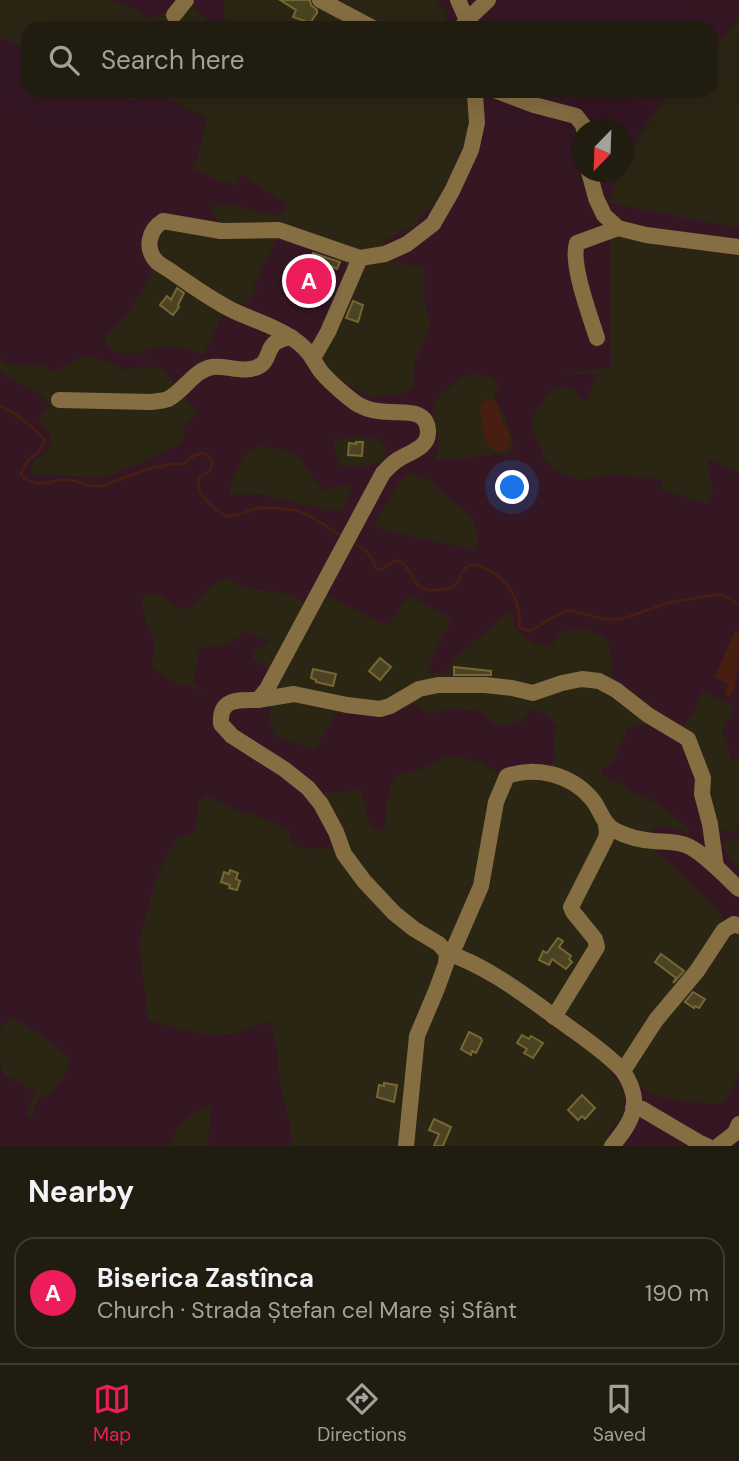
<!DOCTYPE html>
<html lang="en">
<head>
<meta charset="utf-8">
<style>
  :root { --surface:#201c0f; --page:#2d291d; --text:#f1f3f6; --muted:#a2a19e; --line:#3d3a2f; --accent:#ed1c5a }
  body { margin:0; font-family:"DM Sans",sans-serif; background:var(--page); color:var(--text) }
  .compass { position:absolute; left:571px; top:119px; width:63px; height:63px; border-radius:50%; background:var(--surface); box-shadow:0 7px 28px #0002; rotate:203deg }
  .you { position:absolute; left:513px; top:488px; width:24px; height:24px; margin:-18px; border:5px solid #fff; border-radius:50%; background:#1a73e8; box-shadow:0 0 0 10px #1a73e833 }
  .badge { display:grid; place-items:center; width:46px; height:46px; border-radius:50%; background:var(--accent); color:#fff; font-size:23px; font-weight:700 }
  .pin { position:absolute; translate:-50% -50%; border:4px solid #fff; box-shadow:0 2px 7px #0006 }
  .list { margin:0; padding:0; list-style:none }
  h2 { display:flex; justify-content:space-between; align-items:center; height:91px; margin:0; padding:0 28px; font-size:30px }
  h2 small { font-size:23px; font-weight:400; color:var(--muted) }
  .list li { display:grid; grid-template-columns:46px 1fr auto; gap:21px; align-items:center; box-sizing:border-box; height:112px; margin:0 14px 14px; padding:0 14px; border:2px solid var(--line); border-radius:21px }
  .list b { display:block; font-size:26px; white-space:nowrap }
  .list p { margin:0; font-size:23px; white-space:nowrap; color:var(--muted) }
  .list em { font-size:23px; font-style:normal; color:var(--muted) }
  .icon { flex:none; width:38px; height:38px; fill:none; stroke:currentColor; stroke-width:2; stroke-linecap:round; stroke-linejoin:round }
  .map { position:relative; flex:none; width:739px; height:1146px; overflow:hidden }
  .search { position:absolute; background:var(--surface); box-shadow:0 7px 28px #0002; left:21px; right:21px; top:21px; height:77px; display:flex; align-items:center; gap:18px; box-sizing:border-box; padding:0 24px; border-radius:21px; color:var(--muted); font-size:26px }
  .sheet { height:217px; background:var(--surface) }
  nav { display:flex; justify-content:space-around; align-items:center; box-sizing:border-box; height:98px; border-top:2px solid var(--line); background:var(--surface); font-size:19px; color:var(--muted) }
  nav a { display:grid; justify-items:center; gap:4px }
  nav .on { color:var(--accent) }
  .map>svg:first-child { display:block }
  .green { fill:#351724; fill-rule:evenodd }
  .water { fill:#481e10 }
  .lines { fill:none; stroke-linecap:round; stroke-linejoin:round }
  .stream { stroke:#481e10; stroke-width:2.5 }
  .building { fill:#4b4321; stroke:#756835; stroke-width:2 }
  .minor { stroke:#866e43; stroke-width:16 }
</style>
</head>
<body>
<div class="map">
<svg width="739" height="1146" viewBox="0 0 739 1146">
  <rect width="100%" height="100%" fill="#2b2614"/>
  <g class="green">
    <polygon points="111,0 177,0 170,10 150,20 137,10"/>
    <polygon points="186,0 226,0 224,5 224,18 233,24 233,28 216,28"/>
    <polygon points="436,0 739,0 739,17 711,52 711,28 441,28 446,22 447,13"/>
    <path d="M0,38L16,44L28,52V91H116L125,93L132,101L147,97L154,92L207,119L194,169L219,181L237,185L241,175L286,203V210L277,216L231,205L216,204L210,209L215,217L220,221L219,224L153,218L161,255C146,282 132,318 105,335V344L118,353H148L145,348L176,347L204,354L230,299L246,306L253,292L258,294L253,288L278,235L345,262L349,272L327,319L321,321L323,353L322,366L332,377L371,397L405,393L413,387L415,362L431,322L423,301L426,295L421,289L426,278L422,276L425,269L401,263L388,262L384,241L417,224L421,214L433,207L448,181L464,143L471,114L465,91H674C652,113 636,137 624,165V130H582V172H621L613,188L610,203L739,228V256L657,245L622,236L610,235L611,368L560,374H596L594,385L586,401L578,397L574,389L558,387L548,394L532,417V428L544,458L554,470L581,480L614,474L662,480L660,489L707,504L713,492L707,459L739,472V757L732,760L722,732L734,706L702,691L694,712L682,728L612,677V658L606,638L584,629L559,632L553,645L536,644L515,630L513,614L508,612L487,632L459,654L445,673H427L433,655L452,619L408,595L388,626L326,595L294,625L304,603C293,590 264,592 248,588C241,586 233,581 226,578L215,584L187,610C181,608 173,606 169,602C161,595 158,592 146,594L141,599L144,615L154,640L152,668L176,683L203,691L193,682L200,647C221,647 230,645 246,631L264,639L270,643L256,649L252,659L267,667L277,676C276,690 267,708 270,722C271,727 275,733 278,737L315,750C320,736 329,726 336,713L391,714L415,704L428,714L449,708L479,711L499,727L522,720L531,708L546,715L557,725L554,739L556,760L549,766L517,767L499,773L480,762L454,756L439,760L425,768L394,777L387,800L386,819L383,831L371,828L361,790L331,793L325,792V800L348,840L329,850L319,848L302,849L291,840L288,830L265,819L229,807L205,795L198,803L196,828L191,834L181,837L174,841L157,876L139,942L148,1020C177,1028 207,1039 237,1033C248,1031 258,1024 269,1021C278,1040 277,1060 280,1081C284,1103 291,1123 292,1146H208L211,1106C186,1113 179,1123 170,1146H0V1064L4,1074L36,1093L26,1112L31,1117L39,1097L51,1094L61,1081L71,1060C52,1042 33,1027 9,1018L0,1029V370L5,376L38,392L50,405L38,418L48,430L52,447L32,464L34,475L103,477L141,463L183,443L184,427L197,413L162,369L148,367L123,370L109,362L86,356L51,373L44,366L6,364L0,358ZM475,373L491,377L500,385L493,395L506,420L514,446L510,453L506,454L436,460L439,445L432,412L438,397L462,377ZM358,436L379,440L387,449L381,463L363,466L338,465L333,440ZM259,446L280,449L297,455L322,490L351,484L345,508L337,512L261,494L230,495L232,480L245,454ZM410,473L431,481L447,497L473,518L478,540L474,550L376,528L375,521L400,481Z"/>
    <path d="M642,724L655,727L685,742L718,828C727,832 732,835 739,827V836L734,840L730,839L722,845L739,872V932L724,923L722,914L652,847L649,830L660,825L679,829L688,836L690,830L671,814L646,797L630,792L620,783L612,782L601,774L604,768L613,762L628,728Z"/>
    <path d="M632,1047L641,1055L633,1073C634,1075 636,1081 637,1083C651,1101 695,1102 717,1104L725,1101L739,1075V1146H624L623,1143L605,1137L615,1122L620,1123C628,1093 627,1095 609,1070Z"/>
  </g>
  <g class="water">
    <path d="M488,399L495,400C500,407 499,415 503,423C506,429 510,432 511,440L504,451H495L485,441L480,407L483,402Z"/>
    <path d="M737,631L739,632C739,648 739,689 729,698L725,695L728,684L715,677L734,633Z"/>
  </g>
  <g class="lines">
    <g class="stream">
      <path d="M0,406C18,414 32,426 45,440C40,457 26,455 21,474L24,478L32,482L41,484L60,480H72L91,486H102L147,469L172,464H184L192,457L201,453L206,454L213,462L210,471C207,473 204,474 201,476C190,489 217,515 229,516C237,517 244,512 251,510C264,506 280,508 294,510C311,514 328,528 343,537"/>
      <path d="M351,542C367,550 369,552 376,568L380,570C386,568 389,564 394,561C405,557 412,580 419,586C421,587 428,590 430,590C435,591 440,590 446,589C462,586 457,575 467,567C472,563 478,565 483,567C502,575 515,591 519,612C520,617 519,622 520,628L531,631L553,617L564,612L573,611L604,619L619,620L668,603L714,595H723L739,604"/>
    </g>
  </g>
  <g class="building">
    <polygon points="280,0 310,0 311,5 317,10 317,13 310,23 293,17 296,10"/>
    <polygon points="313,253 340,262 337,269 311,257"/>
    <polygon points="293,269 299,272 300,270 325,281 319,294 293,284 294,282 288,279"/>
    <polygon points="177,288 184,293 178,305 179,307 173,315 160,305 167,296 171,300"/>
    <polygon points="353,301 363,305 358,322 346,318"/>
    <polygon points="356,442 363,442 362,456 348,455 349,443 356,444"/>
    <polygon points="380,658 391,667 380,680 369,671"/>
    <polygon points="454,667 491,671 491,675 454,675"/>
    <polygon points="313,669 336,674 333,686 316,682 316,680 311,678"/>
    <polygon points="230,870 238,873 236,879 240,881 237,890 229,888 230,885 221,882 224,872 229,874"/>
    <polygon points="558,938 563,941 559,947 571,956 569,959 572,962 566,969 552,959 549,965 539,960 543,951 547,953"/>
    <polygon points="661,954 684,971 673,983 676,978 655,962"/>
    <polygon points="693,992 705,999 699,1008 695,1006 694,1008 685,1002"/>
    <polygon points="469,1032 481,1038 482,1041 476,1053 472,1051 471,1055 461,1049"/>
    <polygon points="522,1035 529,1039 531,1036 543,1043 533,1058 524,1053 527,1049 517,1043"/>
    <polygon points="384,1083 397,1085 394,1102 377,1097 379,1085 384,1086"/>
    <polygon points="582,1095 595,1108 585,1119 582,1116 578,1120 568,1110"/>
    <polygon points="434,1119 451,1127 443,1146 434,1146 439,1134 429,1130"/>
  </g>
  <g class="lines">
    <g class="minor">
      <polyline points="320,0 373,28"/>
      <polyline points="458,0 467,20"/>
      <polyline points="174,15 186,0"/>
      <polyline points="461,28 467,20 488,0"/>
      <polyline points="497,91 534,105 576,116 583,125 584,130"/>
      <polyline points="589,172 596,198 604,215 618,228 646,235 739,247"/>
      <path d="M597,338C590,316 570,263 577,243L618,228"/>
      <polyline points="313,358 328,332 360,258"/>
      <path d="M59,400L151,402C157,401 163,401 168,399C184,391 194,370 212,367C228,365 246,375 261,365C269,360 267,348 276,342C280,340 286,338 291,337"/>
      <polyline points="258,700 294,694 347,705 380,709 390,706 419,689 438,685 485,685 512,688 533,693 562,683 582,679 599,681 616,690 648,715 688,739 703,778 702,794 710,824 716,867"/>
      <path d="M447,953L455,946L481,886L496,802L507,776C536,766 570,774 591,798C601,809 602,824 616,831C628,837 640,840 653,841C664,842 679,841 690,847C708,857 724,875 739,889"/>
      <path d="M447,953C488,966 527,997 562,1022C582,1037 604,1051 621,1069C628,1077 635,1093 634,1104C634,1119 621,1135 612,1146"/>
      <polyline points="554,1017 597,947 595,939 573,912 571,907 605,840 607,834 606,824"/>
      <polyline points="623,1071 656,1020 697,971 724,930 734,924 739,926"/>
      <polyline points="633,1108 642,1109 698,1142 707,1146"/>
      <path d="M406,1146L417,1036L436,991L446,964L447,953L439,944L414,929L394,913L364,881L344,854L336,832L321,804L308,788L284,769L232,736L221,724C219,698 238,700 258,700L267,689L383,473C388,468 393,462 399,459C410,452 429,448 428,431C427,409 405,413 391,412C381,412 368,410 359,405C350,400 330,382 323,374C319,370 317,365 314,361C309,351 301,344 292,338C275,326 253,320 234,311C213,301 194,287 175,274C170,270 162,266 157,262C144,248 149,230 163,221L221,231L279,230L360,258L385,254L407,244L433,224L452,191L471,150L477,123L475,95L473,91"/>
      <polyline points="718,1146 735,1133 739,1124"/>
    </g>
  </g>
</svg>
<svg class="compass" viewBox="-18 -18 36 36"><path d="M0-13l5 13h-10z" fill="#e53935"/><path d="M0 13l5-13h-10z" fill="#a2a19e"/></svg>
<div class="you"></div>
<div class="pin badge" style="left:309px;top:281px">A</div>
<div class="search"><svg class="icon" aria-label="search" viewBox="0 0 24 24"><circle cx="10" cy="10" r="6"/><path d="M15 15l6 6"/></svg>Search here</div>
</div>
<section class="sheet">
<h2>Nearby<small></small></h2>
<ul class="list">
<li><span class="badge">A</span><div><b>Biserica Zastînca</b><p>Church · Strada Ștefan cel Mare și Sfânt</p></div><em>190 m</em></li>
</ul>
</section>
<nav>
<a class="on"><svg class="icon" aria-label="map" viewBox="0 0 24 24"><path d="M3 6l6-2 6 2 6-2v14l-6 2-6-2-6 2zM9 4v14M15 6v14"/></svg>Map</a>
<a><svg class="icon" aria-label="directions" viewBox="0 0 24 24"><path d="M12 3l9 9-9 9-9-9zM9 14v-3h6M13 9l2 2-2 2"/></svg>Directions</a>
<a><svg class="icon" aria-label="saved" viewBox="0 0 24 24"><path d="M7 4h10v16l-5-4-5 4z"/></svg>Saved</a>
</nav>
</body>
</html>
